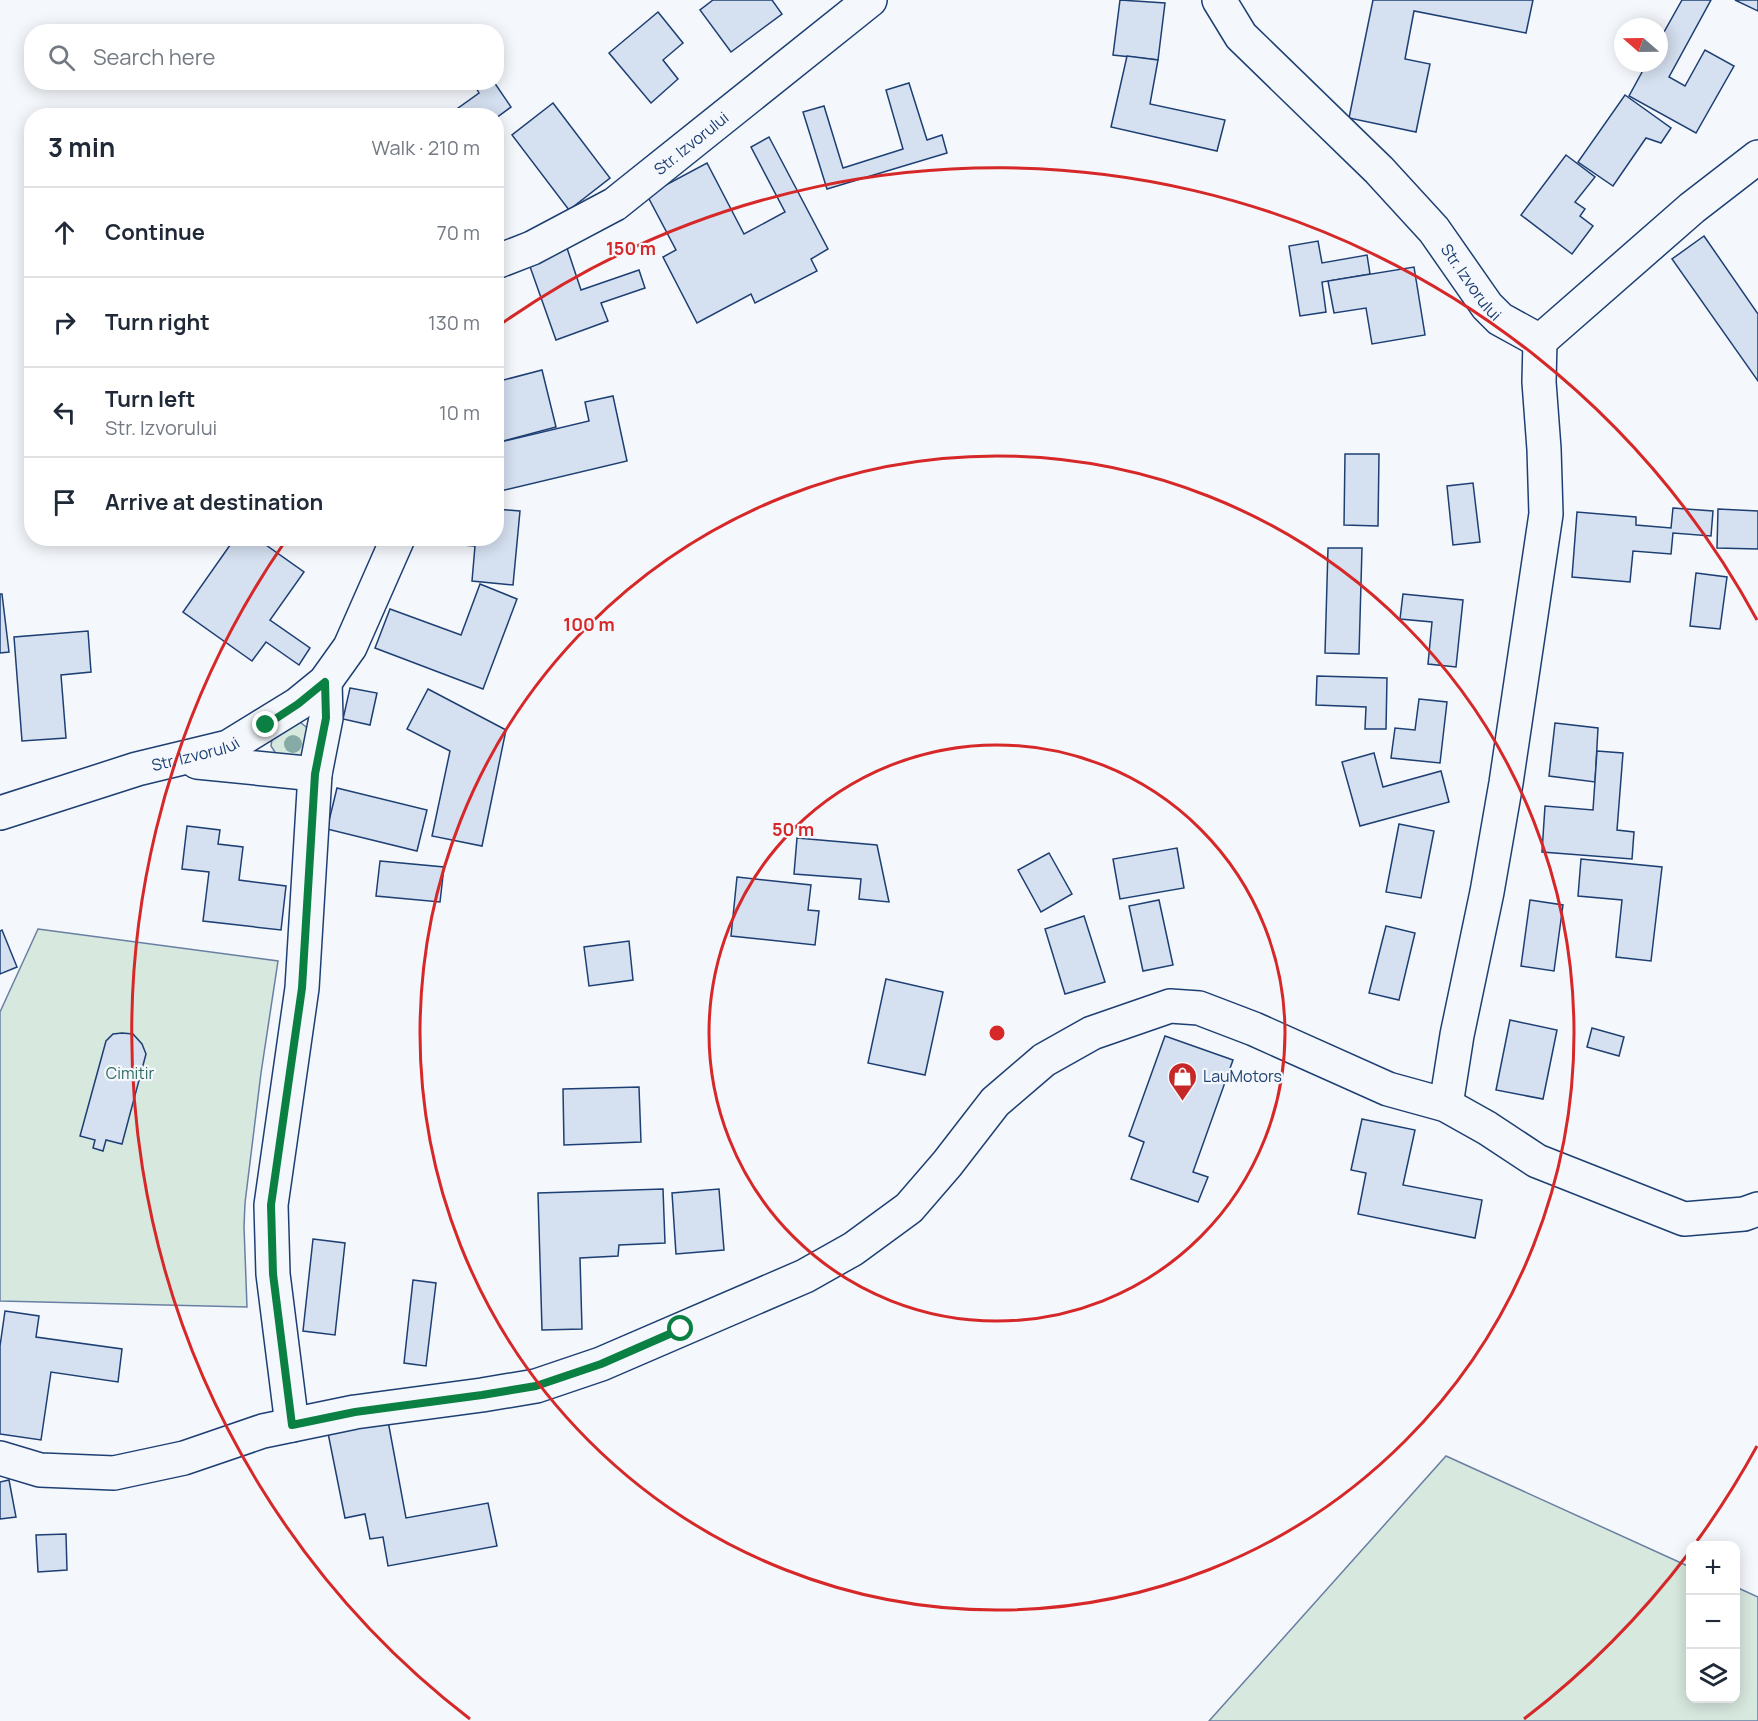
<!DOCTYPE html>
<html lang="en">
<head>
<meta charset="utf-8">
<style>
  :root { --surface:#fff; --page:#f2f2f3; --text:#1f2937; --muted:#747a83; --line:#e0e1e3 }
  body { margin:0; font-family:Manrope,sans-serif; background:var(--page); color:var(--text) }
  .controls { position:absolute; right:18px; bottom:18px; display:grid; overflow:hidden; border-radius:12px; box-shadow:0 3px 15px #0003 }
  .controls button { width:54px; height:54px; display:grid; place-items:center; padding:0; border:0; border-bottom:2px solid var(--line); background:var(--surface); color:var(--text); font:30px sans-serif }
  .compass { position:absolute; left:1614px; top:18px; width:54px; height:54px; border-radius:50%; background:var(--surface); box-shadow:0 3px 15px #0003; rotate:290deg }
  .stop { position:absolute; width:18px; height:18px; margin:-14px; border:4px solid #0b8043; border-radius:50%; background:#fff }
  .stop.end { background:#0b8043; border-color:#fff; box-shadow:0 2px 6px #0008 }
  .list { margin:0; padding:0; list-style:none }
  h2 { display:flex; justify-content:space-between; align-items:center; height:78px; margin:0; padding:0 24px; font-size:26px }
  h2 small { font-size:20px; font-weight:400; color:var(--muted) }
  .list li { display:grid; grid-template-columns:39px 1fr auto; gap:18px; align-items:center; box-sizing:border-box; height:90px; padding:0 24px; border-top:2px solid var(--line) }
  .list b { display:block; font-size:22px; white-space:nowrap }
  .list p { margin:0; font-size:20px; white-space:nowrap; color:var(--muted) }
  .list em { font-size:20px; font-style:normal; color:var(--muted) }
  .icon { flex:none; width:33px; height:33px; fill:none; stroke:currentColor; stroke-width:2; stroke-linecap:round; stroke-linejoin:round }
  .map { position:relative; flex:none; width:1758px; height:1721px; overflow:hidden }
  .search { position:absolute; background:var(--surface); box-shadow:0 3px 15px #0003; left:24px; top:24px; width:480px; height:66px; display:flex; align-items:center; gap:15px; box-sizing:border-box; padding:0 21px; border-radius:24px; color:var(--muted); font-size:22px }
  .panel { position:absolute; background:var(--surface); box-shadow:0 3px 15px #0003; left:24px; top:108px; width:480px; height:438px; border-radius:24px }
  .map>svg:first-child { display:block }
  .green { fill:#d7e8df; stroke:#687fa3; stroke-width:1.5 }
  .building { fill:#d5e0f0; stroke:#1d3f73; stroke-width:1.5 }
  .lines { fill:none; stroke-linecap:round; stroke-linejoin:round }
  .minor-casing { stroke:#1d3f73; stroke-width:36 }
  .minor { stroke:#f4f7fb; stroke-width:33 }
  .tree { fill:#86aba6 }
  .route { stroke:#0b8043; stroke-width:8 }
  .ring { fill:none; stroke:#d62828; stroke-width:3 }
  .labels { text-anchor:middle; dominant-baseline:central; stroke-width:4.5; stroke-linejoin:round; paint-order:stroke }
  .street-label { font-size:16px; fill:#1d3f73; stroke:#f4f7fb }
  .park-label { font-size:16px; fill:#2c6c60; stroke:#f4f7fb }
  .poi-label { font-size:16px; fill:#1d3f73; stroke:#f4f7fb; text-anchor:start }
  .centre { fill:#d62828; stroke:#f4f7fb; stroke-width:3 }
  .ring-label { font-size:18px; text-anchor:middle; font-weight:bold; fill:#d62828; stroke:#f4f7fb; stroke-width:4.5; stroke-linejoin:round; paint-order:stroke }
</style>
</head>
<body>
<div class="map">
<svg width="1758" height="1721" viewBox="0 0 1758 1721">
  <rect width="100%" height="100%" fill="#f4f7fb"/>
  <g class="green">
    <polygon points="300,722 311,731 308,757 278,757 271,746 272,739"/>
    <polygon points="38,929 278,961 261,1073 245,1203 244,1227 247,1307 0,1301 0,1012"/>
    <polygon points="1446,1456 1690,1567 1690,1698 1736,1698 1736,1587 1758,1597 1758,1721 1209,1721"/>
  </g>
  <g class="building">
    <polygon points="713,0 772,0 782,14 731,52 700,10"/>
    <polygon points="1120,0 1165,3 1158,60 1113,55"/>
    <polygon points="1373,0 1533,0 1526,33 1414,11 1405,59 1430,64 1416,132 1349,118"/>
    <polygon points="1682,0 1711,0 1669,77 1685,86 1705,50 1734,66 1696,133 1629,96 1647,63 1659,63 1659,41"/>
    <polygon points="1735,0 1758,0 1758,11"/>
    <polygon points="658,12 683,43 663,60 678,79 651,103 609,53"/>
    <polygon points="1127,56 1158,60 1150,104 1225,120 1217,151 1111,127"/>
    <polygon points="481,82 494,82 511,107 496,118 496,116 447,116 479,93 475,86"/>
    <polygon points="909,83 927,140 942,135 947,153 827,189 803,112 824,106 843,168 903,149 886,90"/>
    <polygon points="1625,95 1671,128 1661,143 1646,138 1613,186 1578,162"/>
    <polygon points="553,103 610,178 569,210 512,135"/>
    <polygon points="769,137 828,249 811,259 817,271 755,303 751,294 697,323 663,257 676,250 647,195 707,163 744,234 785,212 751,147"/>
    <polygon points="1566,155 1595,177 1575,202 1585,209 1580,216 1593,226 1572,254 1521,215"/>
    <polygon points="1704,236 1758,314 1758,381 1672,259"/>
    <polygon points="1318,241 1322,263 1367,255 1370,274 1322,282 1326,312 1300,316 1289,246"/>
    <polygon points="567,248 581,290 639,270 645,288 601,303 608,321 556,340 528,261"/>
    <polygon points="1414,267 1425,335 1372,344 1366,308 1334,313 1328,281"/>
    <polygon points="542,370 556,427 496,443 496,382"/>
    <polygon points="613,396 627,461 496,492 496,443 589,421 585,402"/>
    <polygon points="1345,454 1379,454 1378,526 1344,525"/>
    <polygon points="1473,483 1480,542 1453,545 1447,486"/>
    <polygon points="1673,508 1713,511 1711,536 1673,533 1671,554 1633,551 1630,582 1572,577 1577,512 1636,517 1636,525 1671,528"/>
    <polygon points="496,509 520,511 513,585 472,581 475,546 425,542 426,538 496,538"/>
    <polygon points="1718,509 1758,511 1758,549 1717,548"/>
    <polygon points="235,538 256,538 304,572 270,620 310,648 299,665 266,642 252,661 183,612"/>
    <polygon points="1328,548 1362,548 1359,654 1325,653"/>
    <polygon points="1696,573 1727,577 1720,629 1690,626"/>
    <polygon points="480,584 517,599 483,689 375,648 390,609 461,635"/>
    <polygon points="0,594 2,594 9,652 0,653"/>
    <polygon points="1403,594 1463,600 1456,667 1428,664 1432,622 1400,619"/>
    <polygon points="88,631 91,672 61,675 66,738 22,741 14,637"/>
    <polygon points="1317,676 1387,678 1386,729 1365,729 1366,707 1316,705"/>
    <polygon points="350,688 377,693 370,725 343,719"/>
    <polygon points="428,689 506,730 482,846 432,836 450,751 407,729"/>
    <polygon points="1419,699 1447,702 1440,763 1391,758 1395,728 1415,730"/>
    <polygon points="1555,723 1598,728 1595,782 1549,776"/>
    <polygon points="1597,751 1623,753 1617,830 1634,832 1632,859 1542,852 1545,806 1593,810"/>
    <polygon points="1374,753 1383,787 1441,771 1449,802 1360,826 1342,762"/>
    <polygon points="337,788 427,810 417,851 327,829"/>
    <polygon points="1399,824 1434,831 1421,898 1386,892"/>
    <polygon points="187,826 220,830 218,844 243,847 239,880 286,886 281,930 203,921 209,872 182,869"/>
    <polygon points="797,838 877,845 889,902 859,899 861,879 794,874"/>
    <polygon points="1177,848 1184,888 1120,899 1113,859"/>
    <polygon points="1049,853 1072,894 1041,912 1018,870"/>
    <polygon points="1581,859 1662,867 1651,961 1616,957 1622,900 1578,896"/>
    <polygon points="380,861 444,867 440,902 376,896"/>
    <polygon points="737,877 811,885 808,910 819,911 815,945 731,936"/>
    <polygon points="1159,900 1173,965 1143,971 1129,906"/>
    <polygon points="1530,900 1563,905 1554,971 1521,966"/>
    <polygon points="1084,916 1105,982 1065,994 1045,929"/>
    <polygon points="1386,926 1415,933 1399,1000 1369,993"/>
    <polygon points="2,930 17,967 0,974 0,931"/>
    <polygon points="629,941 633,980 589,986 584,947"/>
    <polygon points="886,979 943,992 925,1075 868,1063"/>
    <polygon points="1510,1020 1557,1030 1543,1099 1496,1090"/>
    <polygon points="1592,1028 1624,1037 1619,1056 1587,1047"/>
    <polygon points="122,1033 133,1034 142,1044 146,1054 122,1144 106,1140 103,1151 93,1148 95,1140 80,1136 106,1041 113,1034"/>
    <polygon points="1165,1036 1233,1060 1193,1172 1208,1177 1198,1202 1131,1179 1144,1142 1129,1136"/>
    <polygon points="639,1087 641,1142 564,1145 563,1089"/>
    <polygon points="1362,1119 1415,1130 1403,1185 1482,1200 1475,1238 1358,1214 1366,1173 1351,1170"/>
    <polygon points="663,1189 665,1243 619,1245 618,1256 580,1258 582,1329 542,1330 538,1193"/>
    <polygon points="719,1189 724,1250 676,1254 672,1193"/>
    <polygon points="313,1239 345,1243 335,1335 303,1331"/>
    <polygon points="413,1280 436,1283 426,1366 404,1363"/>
    <polygon points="5,1311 39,1316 36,1337 122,1349 118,1382 51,1372 41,1440 0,1434 0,1346"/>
    <polygon points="388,1421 406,1518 488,1503 497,1546 388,1566 383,1537 370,1539 365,1514 345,1518 328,1433"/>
    <polygon points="9,1480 16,1517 0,1519 0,1482"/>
    <polygon points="66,1534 67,1570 38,1572 36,1535"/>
  </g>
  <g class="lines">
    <defs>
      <g id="minor">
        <path id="s1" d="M1219,0L1241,36L1379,170L1434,230L1487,306L1500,319L1540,341L1692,208L1758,157"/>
        <path id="s2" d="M496,262L532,248L615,204L870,0"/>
        <polyline points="197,762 315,774"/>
        <path id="s3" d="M0,813L137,769L228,747L298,704L325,682L350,647L398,538"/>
        <polyline points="1446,1105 1457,1035 1487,892 1506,783 1546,514 1544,449 1539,382 1540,341"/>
        <polyline points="292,1425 273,1274 271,1205 302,988 315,774 326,718 325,682"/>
        <polyline points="0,1458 40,1470 114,1473 184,1458 263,1431 292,1425 355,1412 482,1395 536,1386 601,1364 805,1276 853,1249 909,1208 947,1164 995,1102 1044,1060 1092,1033 1170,1006 1199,1008 1254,1029 1388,1089 1446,1105 1487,1128 1537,1161 1684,1219 1744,1214 1758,1209"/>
      </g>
    </defs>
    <use href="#minor" class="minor-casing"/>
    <use href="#minor" class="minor"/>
  </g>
  <circle class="tree" cx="293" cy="744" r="9"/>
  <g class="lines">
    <polyline class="route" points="266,725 298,704 325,682 326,718 315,774 302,988 271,1205 273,1274 292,1425 355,1412 482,1395 536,1386 601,1364 681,1329"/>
  </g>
  <g class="ring">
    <circle cx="997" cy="1033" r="288"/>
    <circle cx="997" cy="1033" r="577"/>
    <path d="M1757 1446A865 865 0 0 1 1697 1541M1688 1554A865 865 0 0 1 1524 1719M470 1719A865 865 0 0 1 284 543M501 324A865 865 0 0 1 1757 620"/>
  </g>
  <defs>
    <symbol id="shop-pin" viewBox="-11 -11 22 30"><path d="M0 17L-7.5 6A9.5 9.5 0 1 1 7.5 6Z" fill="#c62828" stroke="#f4f7fb"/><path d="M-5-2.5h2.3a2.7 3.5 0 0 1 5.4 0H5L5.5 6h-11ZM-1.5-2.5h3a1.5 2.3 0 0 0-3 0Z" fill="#fff"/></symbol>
  </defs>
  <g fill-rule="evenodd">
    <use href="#shop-pin" x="1166" y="1060" width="33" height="45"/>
  </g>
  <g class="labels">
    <g class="street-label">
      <text stroke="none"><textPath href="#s2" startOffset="230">Str. Izvorului</textPath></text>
      <text stroke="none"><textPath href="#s1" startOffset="380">Str. Izvorului</textPath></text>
      <text stroke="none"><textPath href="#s3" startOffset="204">Str. Izvorului</textPath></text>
    </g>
    <g class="park-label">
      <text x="130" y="1073">Cimitir</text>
    </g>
    <g class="poi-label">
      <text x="1203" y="1076">LauMotors</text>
    </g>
  </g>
  <circle cx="997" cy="1033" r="9" class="centre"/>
  <g class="ring-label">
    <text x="631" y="255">150 m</text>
    <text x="589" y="631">100 m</text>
    <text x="793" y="836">50 m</text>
  </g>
</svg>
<div class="controls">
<button>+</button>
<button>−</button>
<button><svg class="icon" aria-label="layers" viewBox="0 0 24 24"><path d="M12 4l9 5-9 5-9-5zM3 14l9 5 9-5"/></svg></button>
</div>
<svg class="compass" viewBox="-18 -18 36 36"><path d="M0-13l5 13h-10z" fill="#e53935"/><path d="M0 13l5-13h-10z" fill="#747a83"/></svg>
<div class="stop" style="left:681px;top:1329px"></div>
<div class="stop end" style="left:266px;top:725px"></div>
<div class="search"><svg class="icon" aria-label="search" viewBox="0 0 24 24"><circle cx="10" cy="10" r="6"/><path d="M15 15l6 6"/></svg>Search here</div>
<section class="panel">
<h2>3 min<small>Walk · 210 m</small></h2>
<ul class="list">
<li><svg class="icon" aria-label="ahead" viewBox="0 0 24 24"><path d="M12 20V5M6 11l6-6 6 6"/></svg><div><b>Continue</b></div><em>70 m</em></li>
<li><svg class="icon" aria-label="right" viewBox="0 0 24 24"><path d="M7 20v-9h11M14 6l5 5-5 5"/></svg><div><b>Turn right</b></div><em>130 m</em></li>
<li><svg class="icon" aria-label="left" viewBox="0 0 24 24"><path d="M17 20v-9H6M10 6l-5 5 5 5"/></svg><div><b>Turn left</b><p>Str. Izvorului</p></div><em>10 m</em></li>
<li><svg class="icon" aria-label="arrive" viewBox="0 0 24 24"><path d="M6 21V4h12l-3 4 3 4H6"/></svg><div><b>Arrive at destination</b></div></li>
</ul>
</section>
</div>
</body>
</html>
